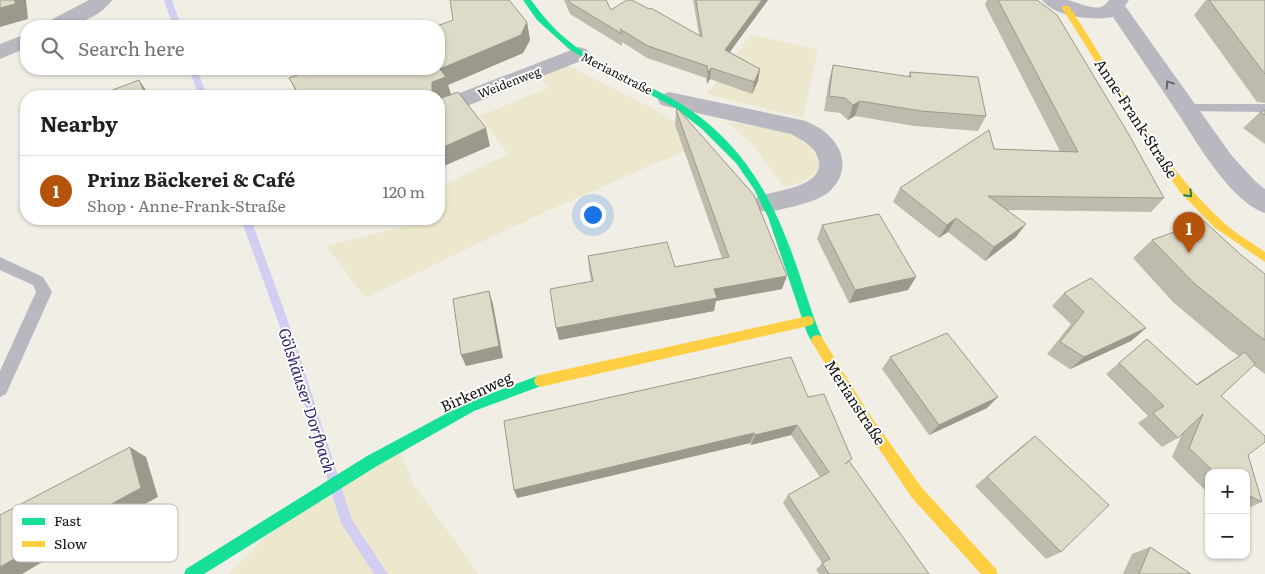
<!DOCTYPE html>
<html lang="en">
<head>
<meta charset="utf-8">
<style>
  :root { --surface:#fff; --page:#f2f2f2; --text:#202124; --muted:#757577; --line:#e0e0e0; --accent:#b45309 }
  body { margin:0; font-family:Literata,serif; background:var(--page); color:var(--text) }
  .controls { position:absolute; right:15px; bottom:15px; display:grid; overflow:hidden; border-radius:10px; box-shadow:0 1px 4px #0004 }
  .controls button { width:45px; height:45px; display:grid; place-items:center; padding:0; border:0; border-bottom:1px solid var(--line); background:var(--surface); color:var(--text); font:25px sans-serif }
  .you { position:absolute; left:592px; top:214px; width:18px; height:18px; margin:-12px; border:4px solid #fff; border-radius:50%; background:#1a73e8; box-shadow:0 0 0 8px #1a73e833 }
  .badge { display:grid; place-items:center; width:32px; height:32px; border-radius:50%; background:var(--accent); color:#fff; font-size:16px; font-weight:700 }
  .pin { position:absolute; translate:-50% -41px; filter:drop-shadow(0 1px 2px #0008) }
  .pin::after { content:''; position:absolute; top:26px; width:18px; height:15px; background:inherit; clip-path:polygon(0 0,100% 0,50% 100%) }
  .list { margin:0; padding:0; list-style:none }
  h2 { display:flex; justify-content:space-between; align-items:center; height:65px; margin:0; padding:0 20px; font-size:21px }
  h2 small { font-size:16px; font-weight:400; color:var(--muted) }
  .list li { display:grid; grid-template-columns:32px 1fr auto; gap:15px; align-items:center; box-sizing:border-box; height:70px; padding:0 20px; border-top:1px solid var(--line) }
  .list b { display:block; font-size:19px; white-space:nowrap }
  .list p { margin:0; font-size:16px; white-space:nowrap; color:var(--muted) }
  .list em { font-size:16px; font-style:normal; color:var(--muted) }
  .icon { flex:none; width:28px; height:28px; fill:none; stroke:currentColor; stroke-width:2; stroke-linecap:round; stroke-linejoin:round }
  .map { position:relative; flex:none; width:1265px; height:574px; overflow:hidden }
  .search { position:absolute; background:var(--surface); box-shadow:0 1px 4px #0004; left:20px; top:20px; width:425px; height:55px; display:flex; align-items:center; gap:12px; box-sizing:border-box; padding:0 18px; border-radius:20px; color:var(--muted); font-size:19px }
  .panel { position:absolute; background:var(--surface); box-shadow:0 1px 4px #0004; left:20px; top:90px; width:425px; height:135px; border-radius:20px }
  .map>svg:first-child { display:block }
  .green { fill:#ede8cd }
  .lines { fill:none; stroke-linecap:round; stroke-linejoin:round }
  .stream { fill:#d1cef1; fill-rule:evenodd }
  .lane { fill:#b9b8c0; fill-rule:evenodd }
  .street { fill:#b9b8c0; fill-rule:evenodd }
  .fast { fill:#16e098; fill-rule:evenodd }
  .slow { fill:#ffcf43; fill-rule:evenodd }
  .wall { fill:#bebbac }
  .shaded-wall { fill:#9b998c }
  .building { fill:#dddac8; stroke:#9b998c }
  .oneway { stroke:#666667 }
  .oneway2 { stroke:#15845a }
  .labels { text-anchor:middle; dominant-baseline:central; stroke-width:4; stroke-linejoin:round; paint-order:stroke }
  .far-street-label { font-size:12px; fill:#14130e; stroke:#fff }
  .street-label { font-size:15px; fill:#14130e; stroke:#fff }
  .water-label { font-size:16px; font-style:italic; fill:#31236d; stroke:#fff }
  .key { fill:#fff; stroke:#b8b8b7; stroke-width:1 }
  .key-label { font-size:14px; fill:#14130e }
</style>
</head>
<body>
<div class="map">
<svg width="1265" height="574" viewBox="0 0 1265 574">
  <rect width="100%" height="100%" fill="#f1eee6"/>
  <g class="green">
    <polygon points="751,34 818,50 803,118 707,94"/>
    <polygon points="564,66 572,67 654,109 671,119 703,143 551,209 365,298 326,246 422,222 421,219 439,219 439,187 508,154 479,116 548,88 538,76"/>
    <path d="M727,122C747,125 770,127 789,133C796,136 807,143 811,149C831,173 805,182 784,187L751,143Z"/>
    <polygon points="398,446 413,484 479,574 228,574 297,506"/>
  </g>
  <g class="lines">
    <g class="stream">
      <polygon points="164,0 172,0 181,26 173,26"/>
      <polygon points="189,69 197,69 207,96 199,96"/>
      <polygon points="241,219 251,219 293,335 352,520 388,574 374,574 341,523 283,335"/>
    </g>
    <g class="lane">
      <polygon points="1185,104 1265,104 1265,112 1181,111 1179,108 1181,105"/>
      <polygon points="0,257 43,277 52,292 6,394 0,397 0,371 36,292 33,285 0,270"/>
    </g>
    <g class="street">
      <path d="M89,0H112C97,21 67,28 44,26L47,22Z"/>
      <path d="M1042,0C1050,0 1060,0 1067,0C1080,2 1100,16 1109,0H1129L1125,6L1232,156L1256,182L1265,189V213C1229,201 1194,137 1173,106C1153,76 1133,47 1113,17C1094,21 1054,17 1042,0Z"/>
      <polygon points="26,34 26,48 0,59 0,44"/>
      <polygon points="579,47 586,49 590,54 586,59 439,117 439,101"/>
      <path d="M669,92L806,121C813,125 821,128 826,133C845,149 849,172 831,190C821,200 805,203 792,207C780,209 770,214 758,210L754,203L758,196C775,191 820,187 819,164C818,148 804,141 791,134L661,105L658,100L661,95Z"/>
    </g>
    <g class="fast">
      <path d="M523,0H531C539,11 548,22 558,32C602,73 664,85 710,125C759,168 781,219 801,279C808,300 814,320 823,340L821,344L817,345L813,344L807,333L768,217L754,189L736,163L702,129L674,107L605,71L569,49L537,20Z"/>
      <polygon points="540,375 544,377 546,381 544,385 474,411 377,466 204,574 184,574 186,569 367,456 466,403"/>
    </g>
    <g class="slow">
      <path d="M1063,6H1069C1117,79 1157,161 1222,221C1234,233 1251,242 1265,252V262L1215,228L1180,192L1155,156L1062,8Z"/>
      <polygon points="808,316 812,317 814,321 812,325 808,326 540,387 536,385 534,381 536,377 540,375"/>
      <polygon points="817,335 821,336 867,411 922,488 996,569 998,574 981,574 912,498 859,419 813,344 811,340 813,336"/>
    </g>
  </g>
  <g class="wall">
    <polygon points="564,0 606,0 611,10 649,9 699,35 693,0 768,0 730,52 760,69 758,81 752,94 710,79 707,84 706,78 647,58 622,42 622,46 570,14"/>
    <polygon points="987,0 1037,0 1164,198 1151,212 1008,210 1016,237 985,261 948,232 939,238 893,202 900,188 994,149 1060,151 985,5"/>
    <polygon points="1206,0 1265,0 1265,103 1257,102 1194,15"/>
    <polygon points="453,20 527,22 530,40 523,53 448,85 451,94 490,146 439,168 439,96 298,96 289,78 439,69"/>
    <polygon points="833,65 908,77 910,72 986,116 978,131 914,126 855,116 848,120 840,113 824,111 829,80"/>
    <polygon points="676,110 782,289 716,301 714,311 559,340 591,281 589,269 588,256 675,267 722,258 675,125"/>
    <polygon points="1265,110 1265,144 1243,128 1260,112"/>
    <polygon points="822,225 908,290 849,303 817,239"/>
    <polygon points="1152,240 1240,254 1265,274 1265,374 1253,365 1221,396 1248,455 1262,502 1246,509 1246,473 1209,473 1209,492 1206,491 1172,457 1182,434 1178,438 1162,447 1138,423 1148,416 1106,374 1147,339 1196,384 1239,356 1230,350 1173,302 1133,258"/>
    <polygon points="1064,293 1146,328 1131,341 1070,369 1047,354 1071,324 1052,306"/>
    <polygon points="890,357 987,408 929,435 882,369"/>
    <polygon points="808,397 850,463 929,574 819,574 816,570 822,563 783,503 788,495 820,477 791,435 751,445 750,443 517,498"/>
    <polygon points="1035,436 1061,552 1046,559 975,486 1022,446"/>
    <polygon points="1150,547 1191,574 1123,574 1132,554"/>
  </g>
  <g class="shaded-wall">
    <polygon points="15,0 26,0 28,19 0,27 0,8"/>
    <polygon points="762,0 768,0 723,61 725,50"/>
    <polygon points="527,22 530,40 523,53 448,85 451,95 439,99 439,96 432,96 432,82 440,69"/>
    <polygon points="711,68 710,79 707,84 708,72"/>
    <polygon points="760,69 758,81 752,94 754,82"/>
    <polygon points="139,80 150,96 146,96"/>
    <polygon points="860,101 855,116 848,120 853,105"/>
    <polygon points="486,128 490,146 439,168 439,149"/>
    <polygon points="956,218 948,232 939,238 947,225"/>
    <polygon points="1026,224 1016,237 985,261 994,247"/>
    <polygon points="787,276 782,289 716,301 714,311 559,340 556,328 714,289"/>
    <polygon points="916,277 908,290 849,303 855,290"/>
    <polygon points="489,291 493,304 503,358 466,366 461,355"/>
    <polygon points="1146,328 1131,341 1070,369 1084,357"/>
    <polygon points="998,397 987,408 929,435 939,425"/>
    <polygon points="797,425 791,435 751,445 755,435"/>
    <polygon points="754,433 750,443 517,498 514,490"/>
    <polygon points="130,447 146,457 158,497 56,553 56,554 22,574 0,574 0,567 35,545"/>
  </g>
  <g class="building">
    <polygon points="0,0 15,0 15,4 0,8"/>
    <polygon points="450,0 509,0 527,22 521,35 440,69 446,77 432,82 432,96 300,96 289,78 314,69 439,69 439,26 437,26 453,20"/>
    <polygon points="568,0 606,0 611,10 627,0 632,0 649,9 651,8 702,37 696,0 762,0 725,50 760,69 754,82 711,68 708,72 707,66 648,46 620,29 622,34 569,2"/>
    <polygon points="998,0 1037,0 1057,15 1128,133 1164,198 988,196 1026,224 994,247 956,218 947,225 900,188 989,130 994,149 1078,152"/>
    <polygon points="1209,0 1265,0 1265,74"/>
    <polygon points="833,65 911,77 910,72 978,77 986,116 921,111 860,101 853,105 845,98 829,96"/>
    <polygon points="139,80 146,96 112,96 110,91"/>
    <polygon points="458,92 486,128 439,149 439,99"/>
    <polygon points="678,109 754,195 787,276 714,289 717,298 556,328 550,289 593,281 588,256 667,242 675,267 729,257 676,110"/>
    <polygon points="1265,110 1265,115 1260,112"/>
    <polygon points="879,214 916,277 855,290 822,225"/>
    <polygon points="1204,221 1240,254 1265,274 1265,340 1255,333 1195,284 1152,240"/>
    <polygon points="1091,278 1146,328 1084,357 1060,342 1084,312 1064,293"/>
    <polygon points="489,291 499,346 461,355 453,299"/>
    <polygon points="947,333 998,397 939,425 890,357"/>
    <polygon points="1147,339 1197,385 1245,352 1255,364 1221,396 1265,436 1265,442 1248,455 1262,502 1246,494 1246,473 1215,473 1189,448 1203,414 1178,438 1153,413 1164,406 1119,363"/>
    <polygon points="791,357 808,397 824,394 852,459 845,464 849,461 929,574 829,574 822,563 830,559 788,495 829,472 797,425 755,435 754,433 514,490 504,421"/>
    <polygon points="1035,436 1109,505 1061,552 987,477"/>
    <polygon points="130,447 141,488 35,545 35,547 0,567 0,515"/>
    <polygon points="1150,547 1191,574 1139,574"/>
  </g>
  <defs><path id="oneway-chevron" d="M-2-3.5L2.5 0L-2 3.5" fill="none" stroke-width="1.6" stroke-linecap="round" stroke-linejoin="round" transform="scale(1.25)"/></defs>
  <use class="oneway" href="#oneway-chevron" transform="translate(1169 84) rotate(-124)"/>
  <use class="oneway2" href="#oneway-chevron" transform="translate(1189 194) rotate(46)"/>
  <g class="labels">
    <g class="far-street-label">
      <text transform="translate(617 73) rotate(27)">Merianstraße</text>
      <text transform="translate(509 82) rotate(-21)">Weidenweg</text>
    </g>
    <g class="street-label">
      <text transform="translate(1137 118) rotate(57)">Anne-Frank-Straße</text>
      <text transform="translate(476 391) rotate(-24)">Birkenweg</text>
      <text transform="translate(856 402) rotate(57)">Merianstraße</text>
    </g>
    <g class="water-label">
      <text transform="translate(308 400) rotate(72)">Gölshäuser Dorfbach</text>
    </g>
  </g>
  <rect x="12" y="504" width="166" height="58" rx="8" class="key"/>
  <rect x="22" y="518" width="23" height="7" fill="#16e098"/>
  <rect x="22" y="541" width="23" height="6" fill="#ffcf43"/>
  <g class="key-label">
    <text x="54" y="526">Fast</text>
    <text x="54" y="549">Slow</text>
  </g>
</svg>
<div class="controls">
<button>+</button>
<button>−</button>
</div>
<div class="you"></div>
<div class="pin badge" style="left:1189px;top:253px">1</div>
<div class="search"><svg class="icon" aria-label="search" viewBox="0 0 24 24"><circle cx="10" cy="10" r="6"/><path d="M15 15l6 6"/></svg>Search here</div>
<section class="panel">
<h2>Nearby<small></small></h2>
<ul class="list">
<li><span class="badge">1</span><div><b>Prinz Bäckerei &amp; Café</b><p>Shop · Anne-Frank-Straße</p></div><em>120 m</em></li>
</ul>
</section>
</div>
</body>
</html>
